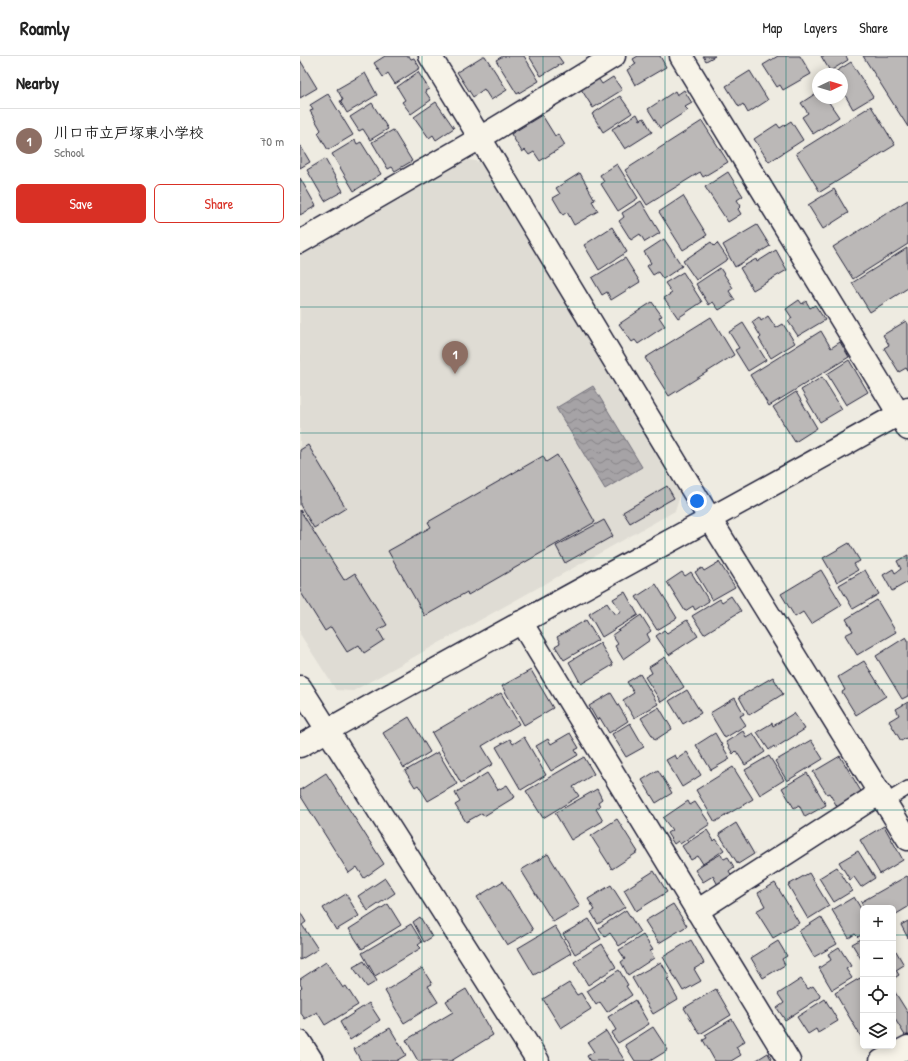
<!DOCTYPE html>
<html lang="en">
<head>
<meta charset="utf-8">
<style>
  :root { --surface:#fff; --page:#f6f6f6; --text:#222; --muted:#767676; --line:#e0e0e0; --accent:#d93025 }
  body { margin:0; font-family:"Patrick Hand","Klee One",sans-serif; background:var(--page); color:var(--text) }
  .controls { position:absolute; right:12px; bottom:12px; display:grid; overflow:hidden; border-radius:6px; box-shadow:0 2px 10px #0003 }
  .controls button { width:36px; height:36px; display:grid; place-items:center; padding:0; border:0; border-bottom:1px solid var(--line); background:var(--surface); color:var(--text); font:20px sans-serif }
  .compass { position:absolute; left:512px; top:12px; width:36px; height:36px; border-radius:50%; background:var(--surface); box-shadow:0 2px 10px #0003; rotate:86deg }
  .you { position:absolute; left:397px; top:445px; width:14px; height:14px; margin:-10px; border:3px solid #fff; border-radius:50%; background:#1a73e8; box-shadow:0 0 0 6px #1a73e833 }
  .badge { display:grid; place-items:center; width:26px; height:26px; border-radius:50%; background:var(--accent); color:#fff; font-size:13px; font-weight:700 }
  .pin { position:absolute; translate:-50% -33px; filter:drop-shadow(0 1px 2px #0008) }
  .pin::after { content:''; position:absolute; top:21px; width:14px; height:12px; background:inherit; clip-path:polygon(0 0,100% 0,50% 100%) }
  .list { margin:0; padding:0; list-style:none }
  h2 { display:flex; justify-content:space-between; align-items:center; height:52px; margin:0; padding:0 16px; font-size:17px }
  h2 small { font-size:13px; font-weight:400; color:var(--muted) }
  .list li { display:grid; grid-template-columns:26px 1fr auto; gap:12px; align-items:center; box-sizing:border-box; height:64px; padding:0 16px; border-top:1px solid var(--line) }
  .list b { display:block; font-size:15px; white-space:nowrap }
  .list p { margin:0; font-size:13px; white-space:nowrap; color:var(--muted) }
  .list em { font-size:13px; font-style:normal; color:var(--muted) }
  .actions { display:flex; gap:8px; padding:12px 16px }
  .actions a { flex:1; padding:9px 0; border:1px solid var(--accent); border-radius:6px; text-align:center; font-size:14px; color:var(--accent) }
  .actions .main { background:var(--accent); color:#fff }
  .icon { flex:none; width:22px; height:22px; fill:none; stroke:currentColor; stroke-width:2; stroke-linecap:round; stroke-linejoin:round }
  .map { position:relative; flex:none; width:608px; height:1005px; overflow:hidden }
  header { display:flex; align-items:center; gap:24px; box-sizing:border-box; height:56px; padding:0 20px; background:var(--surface); border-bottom:1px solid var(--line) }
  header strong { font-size:19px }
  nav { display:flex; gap:22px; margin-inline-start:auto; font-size:14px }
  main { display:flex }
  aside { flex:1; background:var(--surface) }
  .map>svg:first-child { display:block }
  .built { fill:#dfdcd4 }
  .water { fill:url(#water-waves); stroke:#716f7b }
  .building { fill:#bbb8b7; stroke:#22223b }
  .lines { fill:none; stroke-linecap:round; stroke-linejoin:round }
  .lane-casing { stroke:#22223b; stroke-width:16 }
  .street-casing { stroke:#22223b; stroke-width:25 }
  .secondary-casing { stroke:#22223b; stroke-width:25 }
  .lane { stroke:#f7f3e8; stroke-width:13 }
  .street { stroke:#f7f3e8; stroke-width:22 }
  .secondary { stroke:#f7f3e8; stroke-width:22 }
  .grid { fill:none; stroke:#0f766e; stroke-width:1; stroke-opacity:0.55 }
</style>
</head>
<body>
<header>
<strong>Roamly</strong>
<nav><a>Map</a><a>Layers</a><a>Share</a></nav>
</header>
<main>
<aside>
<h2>Nearby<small></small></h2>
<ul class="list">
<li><span class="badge" style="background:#8d6e63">1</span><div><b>川口市立戸塚東小学校</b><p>School</p></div><em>70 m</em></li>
</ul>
<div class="actions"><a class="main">Save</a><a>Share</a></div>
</aside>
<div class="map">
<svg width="608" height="1005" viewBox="0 0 608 1005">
  <defs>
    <pattern id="water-waves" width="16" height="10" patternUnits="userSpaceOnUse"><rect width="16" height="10" fill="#a6a3a6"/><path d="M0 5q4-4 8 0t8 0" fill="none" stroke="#878488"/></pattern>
  </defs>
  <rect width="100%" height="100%" fill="#eeebe1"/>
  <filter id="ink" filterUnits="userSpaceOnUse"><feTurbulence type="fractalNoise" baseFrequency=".025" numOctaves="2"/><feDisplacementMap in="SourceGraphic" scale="8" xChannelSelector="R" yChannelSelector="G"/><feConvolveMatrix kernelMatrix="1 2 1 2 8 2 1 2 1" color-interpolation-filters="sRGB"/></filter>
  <g filter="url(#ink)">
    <polygon class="built" points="164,103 181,106 381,437 375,455 53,635 36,634 0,578 0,200"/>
    <polygon class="water" points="293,330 342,411 305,433 256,352"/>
    <g class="building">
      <polygon points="85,0 109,0 111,3 114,2 120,12 95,28 88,17 83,21 74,7"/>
      <polygon points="183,0 185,0 207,34 191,44 184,33 173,41 157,16"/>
      <polygon points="203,0 224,0 239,25 217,38 196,4"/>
      <polygon points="229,0 258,0 263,7 241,20"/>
      <polygon points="338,0 360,0 366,11 335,29 327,14 336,8 333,3"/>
      <polygon points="403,0 415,0 406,5"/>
      <polygon points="478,0 500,0 511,18 483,34 480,29 477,31 463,9"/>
      <polygon points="521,0 546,0 548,4 530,15"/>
      <polygon points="563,0 608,0 608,71"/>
      <polygon points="0,4 17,32 0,42"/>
      <polygon points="551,6 573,41 553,53 542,34 542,18 532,18"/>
      <polygon points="450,15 468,44 448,57 443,48 439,51 426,30"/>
      <polygon points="118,16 129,33 125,35 131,44 111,58 102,46 105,44 97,31"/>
      <polygon points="65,17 77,39 47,57 40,45 43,44 37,33"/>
      <polygon points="313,21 322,34 293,52 281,33 298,22 302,28"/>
      <polygon points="384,34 392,47 385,51 388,54 360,72 348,53 375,35 377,39"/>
      <polygon points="518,36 518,42 526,42 539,61 513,78 502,61 508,57 501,47"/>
      <polygon points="28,38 53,79 28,94 18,77 21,74 10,55 13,54 10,49"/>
      <polygon points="320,40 332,57 303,76 292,58"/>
      <polygon points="136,46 154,72 136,84 133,79 129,82 114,61"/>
      <polygon points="72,47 88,73 70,84 63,73 59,75 50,61"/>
      <polygon points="571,50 595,89 520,136 496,97"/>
      <polygon points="337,58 340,64 344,62 352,76 325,93 312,73"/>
      <polygon points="242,59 255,80 258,78 265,89 240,105 234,96 229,99 225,94 222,96 211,78"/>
      <polygon points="402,65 428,106 403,121 400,116 347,149 325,114"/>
      <polygon points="491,65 503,84 469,106 454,83 477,68 480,72"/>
      <polygon points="93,74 112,105 95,115 92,111 88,113 72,86"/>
      <polygon points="55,84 57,88 61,86 81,118 54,135 32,98"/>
      <polygon points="0,89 10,106 0,112"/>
      <polygon points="25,103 43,135 25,145 7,114"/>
      <polygon points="317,108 338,142 318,155 301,128 304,126 300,119"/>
      <polygon points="428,116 443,140 437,144 441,150 438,153 441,158 428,166 405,131"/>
      <polygon points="280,117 295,144 292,145 298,155 274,169 267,156 263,159 253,142 260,138 256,132"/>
      <polygon points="0,122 16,150 0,159"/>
      <polygon points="534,133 548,157 523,173 508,149"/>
      <polygon points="383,140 407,179 383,194 359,156"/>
      <polygon points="608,144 608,188 553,223 533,191"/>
      <polygon points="341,145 360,177 345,186 340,178 331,184 319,165 324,161 322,157"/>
      <polygon points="457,169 470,190 435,211 423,189"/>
      <polygon points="312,171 327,196 299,214 284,189"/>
      <polygon points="364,183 382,210 363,223 358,216 353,219 347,210 351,207 344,196"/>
      <polygon points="411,186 414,190 417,187 428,203 396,224 383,205"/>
      <polygon points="607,192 608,232 570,256 552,227"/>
      <polygon points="476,194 487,214 453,234 440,212 456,203 457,206"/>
      <polygon points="325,202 340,226 311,244 307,236 302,239 292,222"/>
      <polygon points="420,212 433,232 429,235 435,244 419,254 413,246 409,249 396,228"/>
      <polygon points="383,216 402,246 378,262 364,242 372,237 365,227"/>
      <polygon points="499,244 502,248 506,245 510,252 515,249 525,264 498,280 488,265 492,262 486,253"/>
      <polygon points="352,246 362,260 359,261 365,270 338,288 335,284 332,286 319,268"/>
      <polygon points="468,260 476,272 483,268 495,287 471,302 459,283 461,281 452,266 459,261 461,265"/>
      <polygon points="411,261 434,299 369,340 345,302"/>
      <polygon points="606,265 608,268 608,315 606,312 599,316 584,292 589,289 583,279"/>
      <polygon points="443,267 466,304 448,315 435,294 439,292 429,276"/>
      <polygon points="521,275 531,292 540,286 549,301 469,350 450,319"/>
      <polygon points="549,304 568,336 546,349 527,318"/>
      <polygon points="522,321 542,353 520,366 501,334"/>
      <polygon points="496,336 517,372 495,386 473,351"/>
      <polygon points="8,389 46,452 14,472 0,449 0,394"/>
      <polygon points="257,399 295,466 168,539 167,536 125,560 88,495 131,471 128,466 243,400 246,406"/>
      <polygon points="367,430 374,442 330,467 323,456"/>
      <polygon points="0,454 44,524 55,517 87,569 78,574 84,584 64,597 59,589 47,596 31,571 25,575 0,535"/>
      <polygon points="304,464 313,480 265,507 256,490"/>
      <polygon points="549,487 560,505 554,508 558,514 537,526 523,502"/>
      <polygon points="608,499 608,526 592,535 583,519 593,513 595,517 601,513 597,505"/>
      <polygon points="419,506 435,531 412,544 395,516 402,512 404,515"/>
      <polygon points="521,514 542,549 511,568 503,556 495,561 481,538"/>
      <polygon points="565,514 579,538 553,553 539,529"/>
      <polygon points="382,516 385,520 391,516 409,545 395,554 393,550 385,555 367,526"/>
      <polygon points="356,528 377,562 357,574 336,541"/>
      <polygon points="325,536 338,559 302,581 289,558 307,547 315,559 321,556 313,543"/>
      <polygon points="431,540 441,555 404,578 392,560 420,543 422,546"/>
      <polygon points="577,544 596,576 557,599 545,579 553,575 546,563"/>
      <polygon points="341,559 351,575 347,578 350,584 323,603 315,590 318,588 312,579"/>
      <polygon points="286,564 298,584 264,604 255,590 260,587 257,581"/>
      <polygon points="387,564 398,580 369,599 356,580 364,574 367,577"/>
      <polygon points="606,581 608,584 608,640 602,643 576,600"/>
      <polygon points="300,587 313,609 281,628 269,606"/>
      <polygon points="365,601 384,631 361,646 345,621 352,617 349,611"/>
      <polygon points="564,605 586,640 556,659 542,636 545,634 538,621"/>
      <polygon points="231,614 253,652 224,669 202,630"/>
      <polygon points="340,618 358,648 334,662 323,644 334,637 327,626"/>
      <polygon points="473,621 483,638 449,659 439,641"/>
      <polygon points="387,634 401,657 383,668 369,645"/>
      <polygon points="201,637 219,668 182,690 193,708 161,727 132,677"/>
      <polygon points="311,637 328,665 309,677 300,662 297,664 289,650"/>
      <polygon points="435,642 444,658 440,660 446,669 425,682 410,657"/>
      <polygon points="608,646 608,681 601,685 589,665 599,659 596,653"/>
      <polygon points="359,651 372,673 355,684 341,662"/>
      <polygon points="494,657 505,673 475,692 474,690 469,694 457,676 472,667 473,670"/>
      <polygon points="109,661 130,696 104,712 83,677"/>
      <polygon points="330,667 344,691 326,701 312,678"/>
      <polygon points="443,675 446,681 453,677 465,696 445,709 436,695 433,698 426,686"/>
      <polygon points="270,677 279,692 275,694 278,699 251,715 236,690 248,683 251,688"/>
      <polygon points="415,677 430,703 411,714 396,689"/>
      <polygon points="224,681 246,719 221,734 196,691 210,683 213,688"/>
      <polygon points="511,684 523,703 487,725 475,705"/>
      <polygon points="138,696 157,728 128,745 118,729 115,731 105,715"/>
      <polygon points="387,696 401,719 382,731 366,704 375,699 377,703"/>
      <polygon points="469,700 484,724 460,739 445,714"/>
      <polygon points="540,700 562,737 538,752 529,737 527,738 513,716"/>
      <polygon points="284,701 294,718 273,731 279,740 243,762 226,735"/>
      <polygon points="433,711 453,743 415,766 396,734"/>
      <polygon points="358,714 372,737 356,747 342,724"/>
      <polygon points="26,717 84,808 64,822 57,811 49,817 0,739 0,734"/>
      <polygon points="187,717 198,734 207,729 215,741 184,760 182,757 166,766 155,749 160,746 155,737"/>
      <polygon points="507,717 526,749 505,761 499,749 494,752 482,732"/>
      <polygon points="297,733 302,743 298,746 300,750 296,753 303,765 271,784 255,757"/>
      <polygon points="388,745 390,749 395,746 410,768 380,788 378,785 374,788 367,777 372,774 363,762"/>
      <polygon points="317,763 338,796 312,813 291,780"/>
      <polygon points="436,767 454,798 438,808 419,778"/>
      <polygon points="584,770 603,804 580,818 560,784"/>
      <polygon points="407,774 414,785 416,783 424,794 403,808 398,800 391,804 382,790"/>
      <polygon points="558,795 575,822 561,831 554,821 550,824 539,806"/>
      <polygon points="248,798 280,850 253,866 221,814"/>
      <polygon points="421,798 424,803 428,801 434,811 429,815 432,820 418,829 413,820 403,826 395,814 403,808"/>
      <polygon points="537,811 552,835 534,846 519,822"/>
      <polygon points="354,815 367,836 336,855 324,834"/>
      <polygon points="509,817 529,850 508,863 488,829"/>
      <polygon points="607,820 608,821 608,851 593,860 593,852 564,852 561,846"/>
      <polygon points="85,822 95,837 68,855 58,840"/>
      <polygon points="203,825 233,874 207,889 177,841"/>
      <polygon points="475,827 499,867 473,882 456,855 465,850 458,837"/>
      <polygon points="311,829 325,851 298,868 291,856 295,854 288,843"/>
      <polygon points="46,838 59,860 36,874 23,852"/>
      <polygon points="554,841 563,856 563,878 558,881 555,878 549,882 532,854"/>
      <polygon points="88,848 101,869 62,893 49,873"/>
      <polygon points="373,848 387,870 359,887 345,865"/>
      <polygon points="326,854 340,876 319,890 310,877 305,881 299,872"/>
      <polygon points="0,856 6,866 2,869 18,893 0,904"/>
      <polygon points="120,861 132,881 124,886 113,866"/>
      <polygon points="521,861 537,888 514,901 499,875"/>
      <polygon points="289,863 301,883 275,898 263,878"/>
      <polygon points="608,865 608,882 601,869"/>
      <polygon points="111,868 122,886 118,889 121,892 75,920 62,897"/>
      <polygon points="255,870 271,897 234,919 218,892"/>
      <polygon points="343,879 353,894 350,895 354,902 328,919 321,906 325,903 319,894"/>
      <polygon points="563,882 563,906 552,888"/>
      <polygon points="391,884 404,907 394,913 401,925 383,935 363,901"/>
      <polygon points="478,885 487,900 482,903 485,909 463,922 451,902"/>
      <polygon points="302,888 316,911 288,929 274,906"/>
      <polygon points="539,891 551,910 546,913 552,922 532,934 519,912 531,904 528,898"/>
      <polygon points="596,895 604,909 596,914 599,919 593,923 593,897"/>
      <polygon points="64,905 77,925 67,931 53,911"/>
      <polygon points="26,906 43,932 46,930 58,949 25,969 17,956 5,963 0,956 0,933 2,931 0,928 0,923"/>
      <polygon points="361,906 370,922 367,923 378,943 353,958 332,922"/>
      <polygon points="122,912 132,928 128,930 138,946 104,967 85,935"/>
      <polygon points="319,914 328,929 326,930 332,939 307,956 300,946 296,949 287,935"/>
      <polygon points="560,922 563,926 563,984 535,937"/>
      <polygon points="501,923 508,933 513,930 521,941 485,964 477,952 484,947 478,938"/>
      <polygon points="269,927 277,939 281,937 291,953 261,972 243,943"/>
      <polygon points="166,933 193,979 151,1005 118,1005 106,984 153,956 146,945"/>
      <polygon points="416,933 431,959 400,978 384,952"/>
      <polygon points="593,933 608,957 608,980 606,981 593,960"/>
      <polygon points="525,943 538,965 518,977 516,973 508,978 497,961"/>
      <polygon points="335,944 349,968 318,987 311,977 316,974 308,961"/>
      <polygon points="69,947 80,964 50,984 40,966"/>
      <polygon points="432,963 445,985 436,991 441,999 431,1005 415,1005 403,984 407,982 405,979"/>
      <polygon points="353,971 368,994 350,1005 335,1005 325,989"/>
      <polygon points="90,972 106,999 96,1005 61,1005 54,993"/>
      <polygon points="306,975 325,1005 290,1005 287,1000 294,996 288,987"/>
      <polygon points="468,997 472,1005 455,1005"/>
    </g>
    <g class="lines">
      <defs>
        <polyline id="lane" points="585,746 608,732"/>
        <g id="street">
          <polyline points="130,0 180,82 410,463 608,783"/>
          <polyline points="381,0 608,373"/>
          <polyline points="0,186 180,82 314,0"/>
          <polyline points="221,566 489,1005"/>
          <polyline points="397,855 580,737"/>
          <polyline points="0,986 12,1005"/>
          <polyline points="581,1005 608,991"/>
        </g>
        <g id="secondary">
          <polyline points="0,631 238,1005"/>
          <path d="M0,690C201,575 406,467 608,353"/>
        </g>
      </defs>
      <use href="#lane" class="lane-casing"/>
      <use href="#street" class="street-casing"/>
      <use href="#secondary" class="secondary-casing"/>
      <use href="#lane" class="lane"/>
      <use href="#street" class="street"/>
      <use href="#secondary" class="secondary"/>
    </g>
  </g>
  <path class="grid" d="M122,0V1005M243,0V1005M365,0V1005M486,0V1005M0,126H608M0,251H608M0,377H608M0,502H608M0,628H608M0,754H608M0,879H563M593,879H608"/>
</svg>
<div class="controls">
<button>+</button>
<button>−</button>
<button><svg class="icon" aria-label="locate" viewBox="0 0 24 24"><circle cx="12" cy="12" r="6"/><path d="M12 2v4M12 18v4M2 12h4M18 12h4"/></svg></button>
<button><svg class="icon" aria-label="layers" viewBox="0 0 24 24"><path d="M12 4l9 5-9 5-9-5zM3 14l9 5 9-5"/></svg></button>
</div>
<svg class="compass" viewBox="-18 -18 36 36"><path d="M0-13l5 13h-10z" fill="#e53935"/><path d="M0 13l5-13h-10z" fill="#767676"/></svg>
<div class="you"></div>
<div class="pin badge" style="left:155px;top:318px;background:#8d6e63">1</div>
</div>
</main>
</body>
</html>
